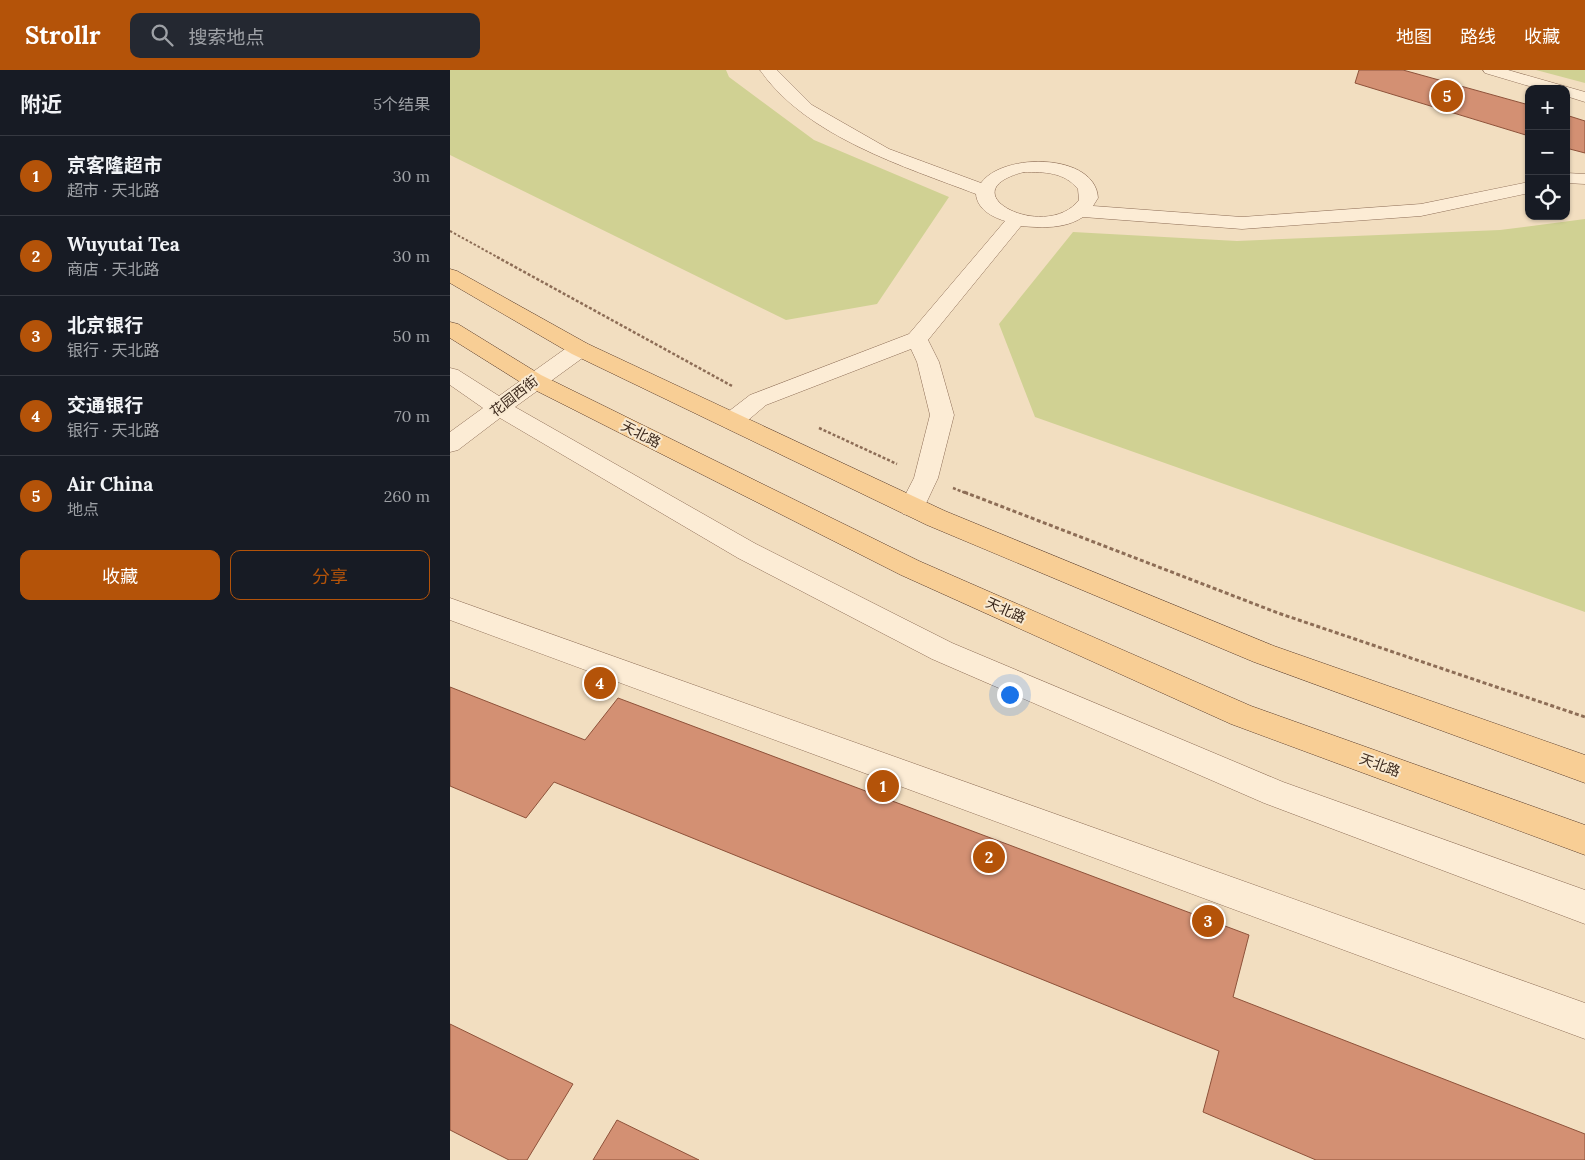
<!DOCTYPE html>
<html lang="zh">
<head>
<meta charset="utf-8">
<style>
  :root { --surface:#171b24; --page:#242831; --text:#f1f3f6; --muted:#9ea1a6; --line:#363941; --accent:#b45309 }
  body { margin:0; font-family:Lora,"Noto Sans SC",serif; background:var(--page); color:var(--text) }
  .controls { position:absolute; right:15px; top:15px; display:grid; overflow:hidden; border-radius:10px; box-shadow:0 1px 4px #0004 }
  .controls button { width:45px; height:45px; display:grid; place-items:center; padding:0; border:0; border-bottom:1px solid var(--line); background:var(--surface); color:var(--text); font:25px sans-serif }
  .you { position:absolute; left:559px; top:624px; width:18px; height:18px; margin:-12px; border:4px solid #fff; border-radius:50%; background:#1a73e8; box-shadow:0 0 0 8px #1a73e833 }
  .badge { display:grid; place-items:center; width:32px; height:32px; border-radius:50%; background:var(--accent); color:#fff; font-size:16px; font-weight:700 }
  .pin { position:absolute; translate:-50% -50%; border:2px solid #fff; box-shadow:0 1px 5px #0006 }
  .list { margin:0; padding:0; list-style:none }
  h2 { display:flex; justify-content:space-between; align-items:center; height:65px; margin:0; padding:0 20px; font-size:21px }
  h2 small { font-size:16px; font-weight:400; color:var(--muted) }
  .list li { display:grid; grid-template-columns:32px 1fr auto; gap:15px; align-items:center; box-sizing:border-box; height:80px; padding:0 20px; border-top:1px solid var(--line) }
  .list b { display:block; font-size:19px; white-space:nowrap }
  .list p { margin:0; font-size:16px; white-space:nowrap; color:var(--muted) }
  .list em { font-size:16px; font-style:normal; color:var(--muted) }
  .actions { display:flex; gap:10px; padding:15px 20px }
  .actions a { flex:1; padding:11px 0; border:1px solid var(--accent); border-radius:10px; text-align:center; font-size:18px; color:var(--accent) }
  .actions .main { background:var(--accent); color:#fff }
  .icon { flex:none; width:28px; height:28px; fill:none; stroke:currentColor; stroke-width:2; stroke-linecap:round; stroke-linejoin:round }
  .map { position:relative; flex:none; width:1135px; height:1090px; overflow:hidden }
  header { display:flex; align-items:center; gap:30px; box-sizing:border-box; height:70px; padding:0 25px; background:var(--accent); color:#fff }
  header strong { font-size:24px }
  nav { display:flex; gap:28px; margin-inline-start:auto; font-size:18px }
  .search { width:350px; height:45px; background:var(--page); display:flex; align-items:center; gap:12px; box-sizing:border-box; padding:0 18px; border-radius:10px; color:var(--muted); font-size:19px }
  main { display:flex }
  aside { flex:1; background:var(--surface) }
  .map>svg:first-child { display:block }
  .green { fill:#d0d193 }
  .building { fill:#d39073; stroke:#8e523a }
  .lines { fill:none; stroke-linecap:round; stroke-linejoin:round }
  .minor-casing { stroke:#8d6d56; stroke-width:1 }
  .major-casing { stroke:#5a3c2b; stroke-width:1 }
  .path-far2 { stroke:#8d6d56; stroke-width:2; stroke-dasharray:2.5 2; stroke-linecap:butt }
  .path-far1 { stroke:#8d6d56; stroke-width:2.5; stroke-dasharray:3 2; stroke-linecap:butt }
  .path { stroke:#8d6d56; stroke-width:3; stroke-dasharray:4 2.5; stroke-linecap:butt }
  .minor { fill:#fcecd5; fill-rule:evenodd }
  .major { fill:#f8ce95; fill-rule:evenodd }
  .labels { text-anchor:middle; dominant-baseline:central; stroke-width:4; stroke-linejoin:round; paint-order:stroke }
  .street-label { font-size:14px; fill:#3b281c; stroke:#f8e9d1 }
</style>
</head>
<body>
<header>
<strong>Strollr</strong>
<div class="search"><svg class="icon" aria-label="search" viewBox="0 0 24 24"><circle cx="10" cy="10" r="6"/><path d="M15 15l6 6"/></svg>搜索地点</div>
<nav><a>地图</a><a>路线</a><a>收藏</a></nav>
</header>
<main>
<aside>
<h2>附近<small>5个结果</small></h2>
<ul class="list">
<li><span class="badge">1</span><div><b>京客隆超市</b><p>超市 · 天北路</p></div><em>30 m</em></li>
<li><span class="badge">2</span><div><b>Wuyutai Tea</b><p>商店 · 天北路</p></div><em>30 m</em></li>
<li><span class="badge">3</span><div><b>北京银行</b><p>银行 · 天北路</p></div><em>50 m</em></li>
<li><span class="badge">4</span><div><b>交通银行</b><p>银行 · 天北路</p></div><em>70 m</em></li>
<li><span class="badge">5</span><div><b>Air China</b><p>地点</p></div><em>260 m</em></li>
</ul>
<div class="actions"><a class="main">收藏</a><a>分享</a></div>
</aside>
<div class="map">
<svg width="1135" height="1090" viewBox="0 0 1135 1090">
  <rect width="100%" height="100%" fill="#f2dec0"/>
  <g class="green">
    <polygon points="0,0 276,0 279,7 364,70 499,127 427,234 336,250 0,85"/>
    <polygon points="1086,0 1135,0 1135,13"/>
    <polygon points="1135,149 1135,542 585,347 549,254 623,162 787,171 1050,160"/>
  </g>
  <g class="building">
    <polygon points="909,0 953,0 1079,35 1079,66 905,13"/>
    <polygon points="1116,45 1135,51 1135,83 1116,78"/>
    <polygon points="0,617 135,670 168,628 799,865 783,927 1135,1064 1135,1090 866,1090 753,1042 769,981 104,712 76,748 0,716"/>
    <polygon points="0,954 123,1014 77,1090 59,1090 0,1060"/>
    <polygon points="167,1050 249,1090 143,1090"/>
  </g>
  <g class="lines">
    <defs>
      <g id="minor">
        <path d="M310,0H327L362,35L439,79L531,113C553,82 646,83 648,128L643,136L792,147L971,134L1079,112V123L971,146L792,159L633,147C615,159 592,158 571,156L478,270L489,292L504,345L488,408L471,444L462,446L453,444L449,437L464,408L480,345L467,292L461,279L316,335L290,357L282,359L274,357L270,351L274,345L300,325L459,264L555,151C542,147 527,139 526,124C455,97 355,66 310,0ZM574,102C595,102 614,102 628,119L629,130C596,173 495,122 574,102Z"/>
        <polygon points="1033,0 1058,0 1135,22 1135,32 1116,26 1116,19 1089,19 1035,3"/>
        <polygon points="1116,103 1135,104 1135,114 1116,113"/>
        <polygon points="130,272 138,274 141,279 138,284 65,337 306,474 502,573 833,712 1135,820 1135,854 814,733 482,589 288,488 50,348 8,380 0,382 0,362 33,338 0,315 0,298 8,300 49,326 122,274"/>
        <polygon points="0,528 1135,933 1135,969 0,550"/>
      </g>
      <g id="major">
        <polygon points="0,199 7,201 138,274 495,441 824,576 1135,685 1135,713 804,592 477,455 122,284 0,213"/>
        <polygon points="0,252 8,254 91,305 469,491 801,636 1135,755 1135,785 781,654 451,505 75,315 0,268"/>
      </g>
    </defs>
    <use href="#minor" class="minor-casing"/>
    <use href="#major" class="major-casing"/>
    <polyline class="path-far2" points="0,161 49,188"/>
    <g class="path-far1">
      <polyline points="47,187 282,316"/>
      <polyline points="369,358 447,394"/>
      <polyline points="503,418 518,424"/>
    </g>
    <polyline class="path" points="514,422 828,543 1135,647"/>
    <use href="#minor" class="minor"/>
    <use href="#major" class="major"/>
  </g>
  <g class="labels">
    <g class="street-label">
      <text transform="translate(64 326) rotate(-38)">花园西街</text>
      <text transform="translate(191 364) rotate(27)">天北路</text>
      <text transform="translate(556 540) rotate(24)">天北路</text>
      <text transform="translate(930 695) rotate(20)">天北路</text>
    </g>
  </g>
</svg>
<div class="controls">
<button>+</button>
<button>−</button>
<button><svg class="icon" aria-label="locate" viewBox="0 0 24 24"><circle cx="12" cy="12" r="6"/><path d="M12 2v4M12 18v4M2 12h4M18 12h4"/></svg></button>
</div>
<div class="you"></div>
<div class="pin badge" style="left:433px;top:716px">1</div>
<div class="pin badge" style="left:539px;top:787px">2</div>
<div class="pin badge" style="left:758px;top:851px">3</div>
<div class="pin badge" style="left:150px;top:613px">4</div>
<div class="pin badge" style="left:997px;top:26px">5</div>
</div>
</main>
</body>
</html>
